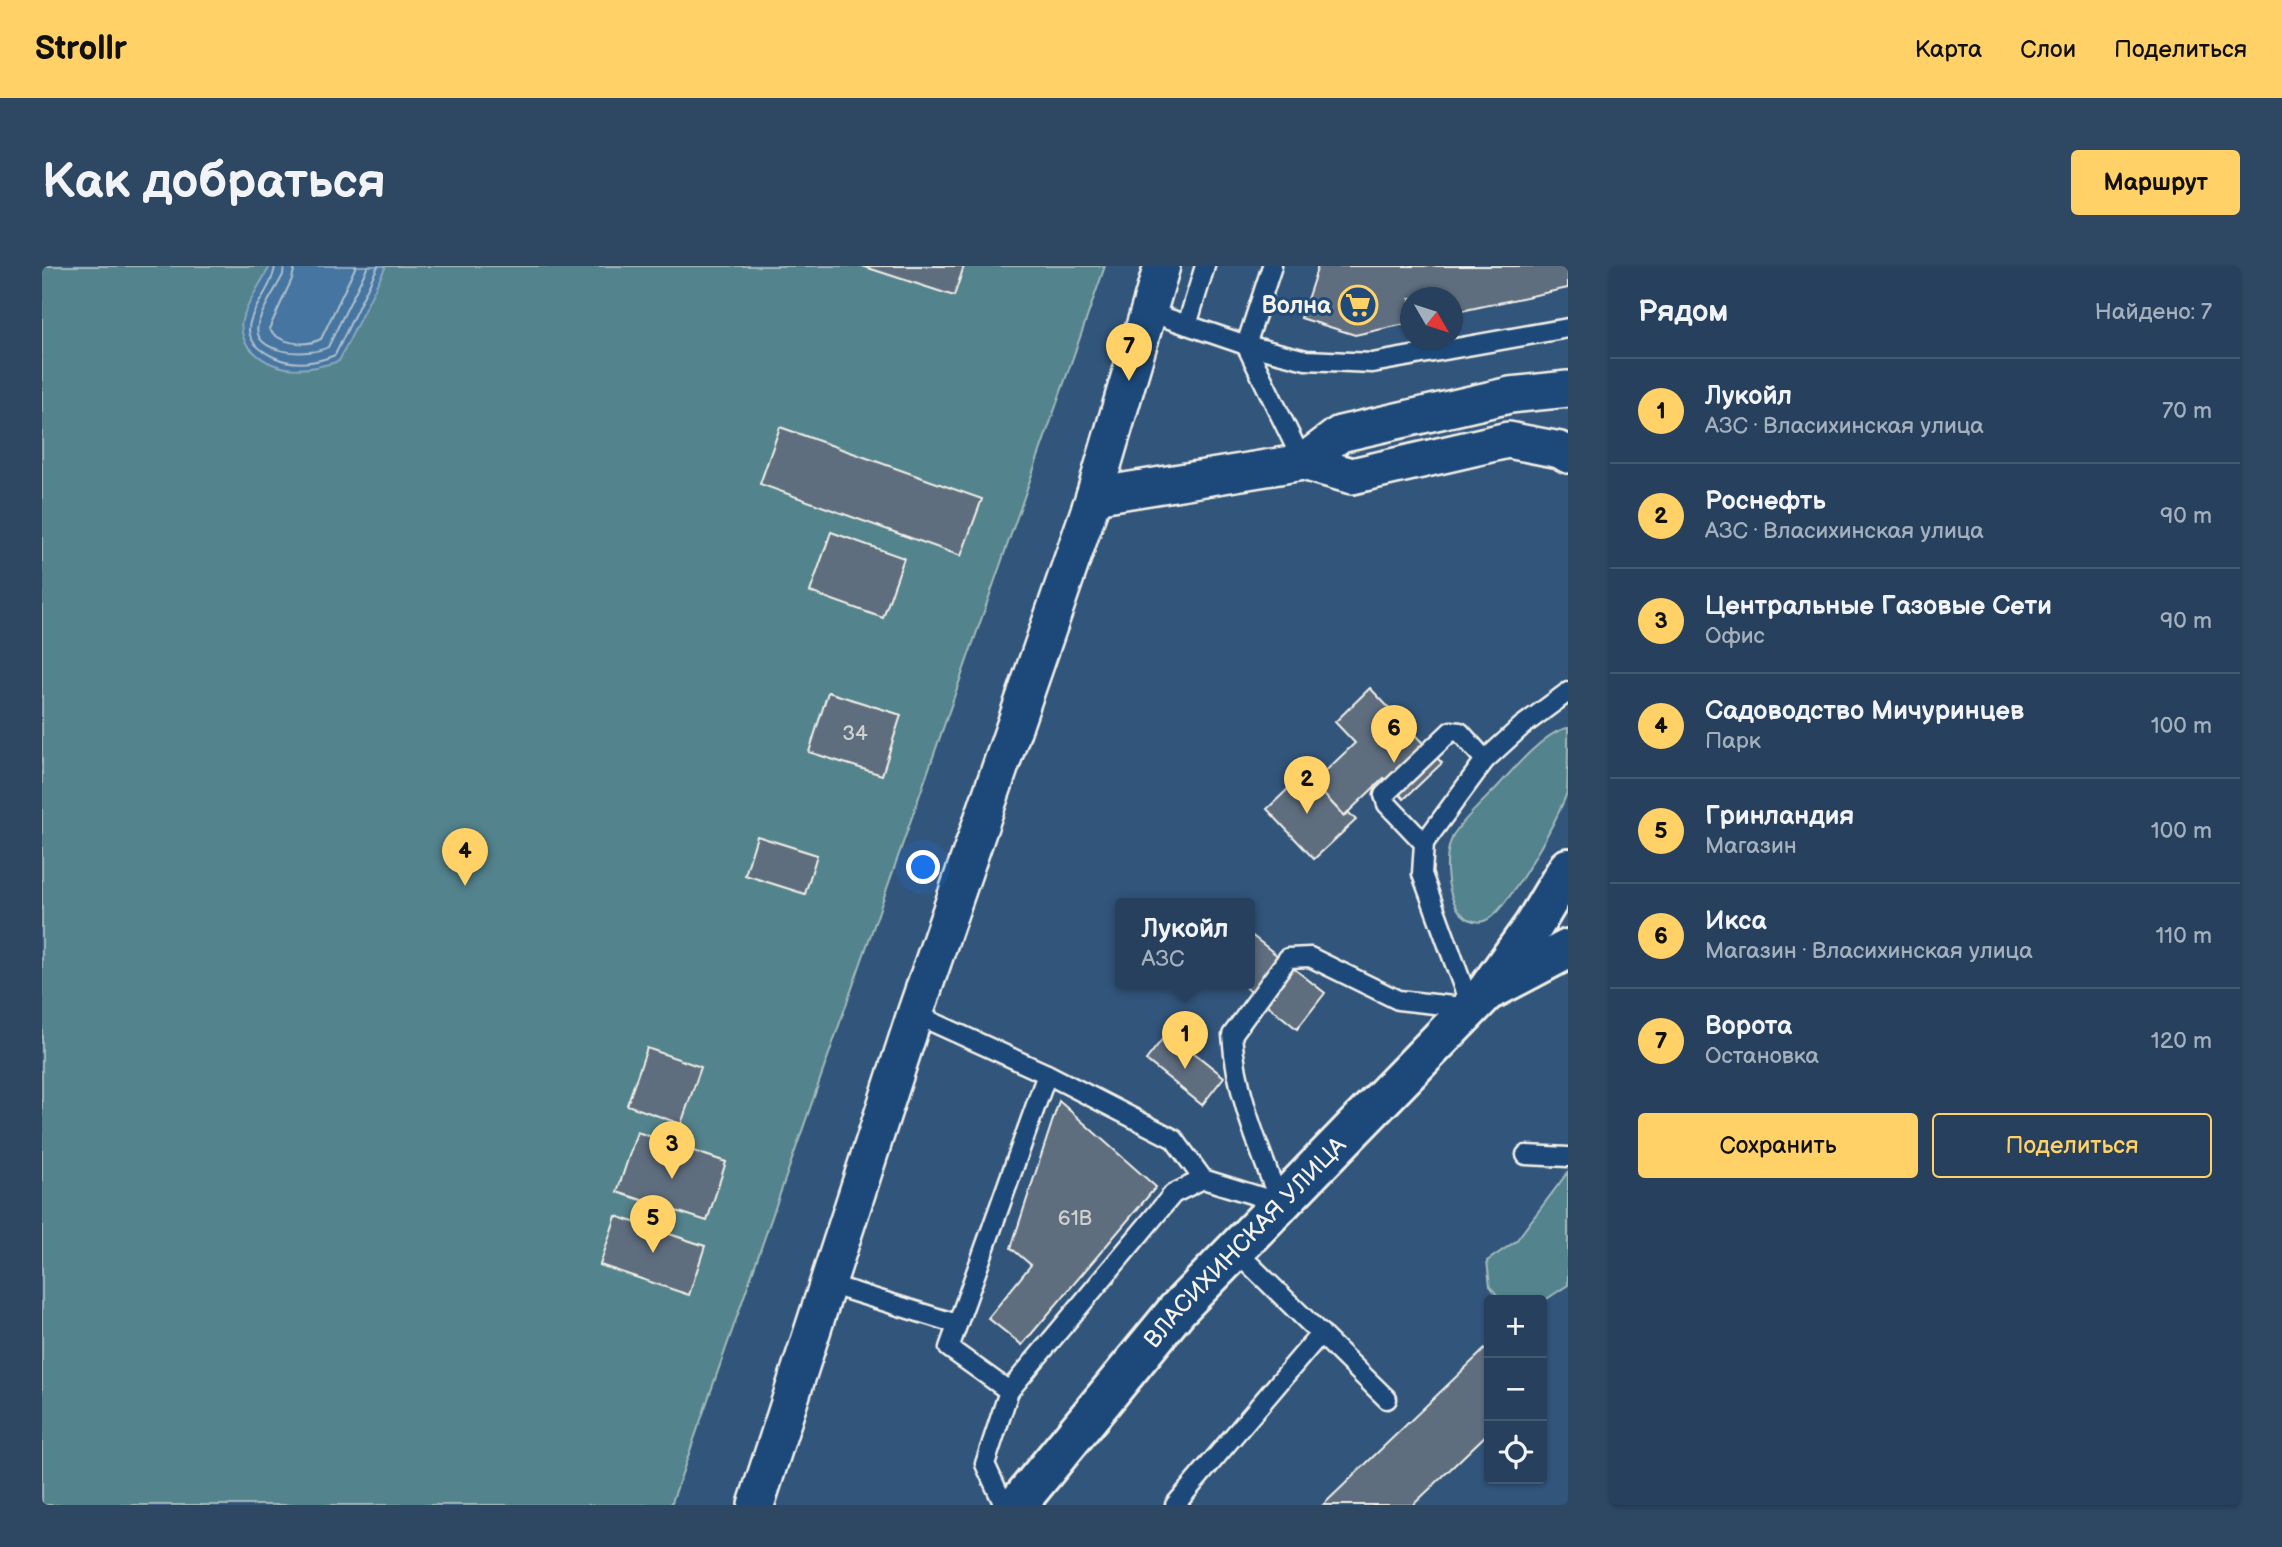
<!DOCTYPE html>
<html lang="ru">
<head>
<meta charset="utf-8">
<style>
  :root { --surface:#26405d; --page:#2e4763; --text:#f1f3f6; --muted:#a4afbc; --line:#425972; --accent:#ffd166 }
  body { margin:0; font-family:"Balsamiq Sans",sans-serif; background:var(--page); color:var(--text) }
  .controls { position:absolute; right:21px; bottom:21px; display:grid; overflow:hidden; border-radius:7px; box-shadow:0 2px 5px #0004 }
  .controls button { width:63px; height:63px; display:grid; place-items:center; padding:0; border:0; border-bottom:2px solid var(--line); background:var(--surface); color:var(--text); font:35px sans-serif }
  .compass { position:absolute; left:1358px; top:21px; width:63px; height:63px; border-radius:50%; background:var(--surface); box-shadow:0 2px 5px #0004; rotate:129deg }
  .you { position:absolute; left:882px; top:602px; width:24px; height:24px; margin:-18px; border:5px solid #fff; border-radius:50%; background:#1a73e8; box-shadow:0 0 0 10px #1a73e833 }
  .badge { display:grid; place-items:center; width:46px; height:46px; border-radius:50%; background:var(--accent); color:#111; font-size:23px; font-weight:700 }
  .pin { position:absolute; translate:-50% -58px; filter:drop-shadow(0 2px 4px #0008) }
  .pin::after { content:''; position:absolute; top:37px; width:24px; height:21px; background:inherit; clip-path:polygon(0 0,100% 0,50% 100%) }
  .popup { position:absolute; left:1073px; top:632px; width:140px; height:91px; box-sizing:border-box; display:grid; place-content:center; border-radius:7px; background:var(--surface); filter:drop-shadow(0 2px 5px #0005); font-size:23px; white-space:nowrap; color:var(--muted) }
  .popup b { font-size:26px; color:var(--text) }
  .popup::after { content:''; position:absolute; left:50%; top:100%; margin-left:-14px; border:14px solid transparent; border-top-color:var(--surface) }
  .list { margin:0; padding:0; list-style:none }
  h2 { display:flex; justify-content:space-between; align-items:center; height:91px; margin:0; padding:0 28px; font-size:30px }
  h2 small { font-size:23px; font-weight:400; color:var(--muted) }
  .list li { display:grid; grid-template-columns:46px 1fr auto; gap:21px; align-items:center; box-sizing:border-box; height:105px; padding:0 28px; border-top:2px solid var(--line) }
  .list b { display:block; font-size:26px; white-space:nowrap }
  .list p { margin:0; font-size:23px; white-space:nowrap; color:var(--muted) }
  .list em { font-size:23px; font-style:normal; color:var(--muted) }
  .actions { display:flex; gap:14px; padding:21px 28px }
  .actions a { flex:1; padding:16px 0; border:2px solid var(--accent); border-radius:7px; text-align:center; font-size:24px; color:var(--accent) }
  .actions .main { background:var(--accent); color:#111 }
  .icon { flex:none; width:38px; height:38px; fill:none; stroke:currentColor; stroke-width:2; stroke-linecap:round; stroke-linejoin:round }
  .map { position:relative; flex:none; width:1526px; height:1239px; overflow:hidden; border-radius:7px }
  header { display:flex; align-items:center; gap:42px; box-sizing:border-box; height:98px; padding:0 35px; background:var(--accent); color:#111 }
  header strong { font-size:33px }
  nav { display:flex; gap:38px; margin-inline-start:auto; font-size:24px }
  .intro { display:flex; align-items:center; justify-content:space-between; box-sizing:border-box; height:168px; padding:0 42px }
  h1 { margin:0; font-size:49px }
  .button { padding:18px 32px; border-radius:7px; background:var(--accent); color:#111; font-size:24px; font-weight:700 }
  main { display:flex; gap:42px; padding:0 42px }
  aside { flex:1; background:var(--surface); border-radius:7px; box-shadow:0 2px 5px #0004 }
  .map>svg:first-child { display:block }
  .green { fill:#53838d; stroke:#a4baba; stroke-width:2 }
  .water { fill:#4475a0; stroke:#8aa7bd; stroke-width:2 }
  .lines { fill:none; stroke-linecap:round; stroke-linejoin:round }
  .shore { stroke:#aebfcb; stroke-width:2 }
  .building { fill:#5e6e7f; stroke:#f4f1e8; stroke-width:2 }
  .service-casing { stroke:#f4f1e8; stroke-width:23 }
  .minor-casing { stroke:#f4f1e8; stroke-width:40 }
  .trunk-casing { stroke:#f4f1e8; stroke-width:44 }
  .service { stroke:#1f4a7a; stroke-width:18 }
  .minor { stroke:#1f4a7a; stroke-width:35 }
  .trunk { stroke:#1f4a7a; stroke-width:38 }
  .labels { text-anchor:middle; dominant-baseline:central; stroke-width:6; stroke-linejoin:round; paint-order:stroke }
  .number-label { font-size:21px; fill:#ced0ce }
  .poi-label { font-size:24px; font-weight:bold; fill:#f4f1e8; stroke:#1f4a7a; text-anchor:end }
  .street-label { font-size:24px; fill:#f4f1e8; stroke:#1f4a7a }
</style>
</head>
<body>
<header>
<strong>Strollr</strong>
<nav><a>Карта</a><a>Слои</a><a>Поделиться</a></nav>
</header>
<div class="intro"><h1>Как добраться</h1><a class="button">Маршрут</a></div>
<main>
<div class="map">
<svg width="1526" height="1239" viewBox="0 0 1526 1239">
  <rect width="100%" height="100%" fill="#32557c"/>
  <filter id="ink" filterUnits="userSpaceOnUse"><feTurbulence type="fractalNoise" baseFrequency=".0143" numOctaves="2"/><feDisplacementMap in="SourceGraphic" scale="14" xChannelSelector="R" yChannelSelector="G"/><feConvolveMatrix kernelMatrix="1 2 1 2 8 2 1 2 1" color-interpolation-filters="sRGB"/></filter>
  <g filter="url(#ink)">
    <g class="green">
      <polygon points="0,0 1063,0 629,1239 0,1239"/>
      <path d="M1526,462C1526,480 1526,510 1525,526C1518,550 1464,649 1442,655C1431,658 1421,651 1415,642C1404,624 1401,590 1411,570C1416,558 1447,530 1457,519C1472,502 1505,464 1526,462Z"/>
      <polygon points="1526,906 1526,1019 1500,1036 1500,1034 1459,1034 1448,1020 1445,995 1474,975"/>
    </g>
    <path class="water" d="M228,0H344L297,95C264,106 231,109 206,80C201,74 198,62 200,54C206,36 219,17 228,0Z"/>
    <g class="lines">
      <g class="shore">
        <path d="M233,0C229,36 176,66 234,92C252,100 275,97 293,89L336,0"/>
        <path d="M242,0L241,9C234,23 220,43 216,58C208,89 268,91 286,81L326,0"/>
        <path d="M253,0L250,13L227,63C238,78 263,81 279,73L314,0"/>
      </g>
    </g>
    <g class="building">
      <polygon points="820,0 922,0 912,30"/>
      <polygon points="1276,0 1526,0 1526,22 1410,47 1410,32 1368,32 1368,57 1313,69 1259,52"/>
      <polygon points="738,161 940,233 919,290 718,218"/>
      <polygon points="789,266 862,292 841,352 768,326"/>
      <polygon points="1328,422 1400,497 1362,533 1342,512 1302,550 1271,517 1313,477 1293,456"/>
      <polygon points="786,426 859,449 840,509 767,486"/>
      <polygon points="1267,503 1276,512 1271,517 1302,550 1306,546 1314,554 1272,593 1225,543"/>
      <polygon points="715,570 775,589 763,628 703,609"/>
      <polygon points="1208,668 1283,727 1255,763 1198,717 1208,717"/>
      <polygon points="1126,766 1182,811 1160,839 1104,794"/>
      <polygon points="605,782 659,801 639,858 585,839"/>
      <polygon points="1017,835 1114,921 980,1079 946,1052 989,999 969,982"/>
      <polygon points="595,866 684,896 665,955 575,926"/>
      <polygon points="574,950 663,980 647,1029 558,999"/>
      <polygon points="1447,1079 1447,1166 1371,1239 1281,1239"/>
    </g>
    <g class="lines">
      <defs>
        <g id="service">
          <polyline points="1230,0 1204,79 1261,196"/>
          <polyline points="1107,46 1204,79 1264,94 1330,97 1526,62"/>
          <polyline points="1145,59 1163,0"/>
          <polyline points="1382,577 1345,538 1342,529 1409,465 1418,466 1443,494"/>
          <polyline points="873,748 1005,808 1132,873 1161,913 1238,937"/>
          <polyline points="1484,889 1526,891"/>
          <path d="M1238,937C1217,882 1194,828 1190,769L1246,692L1268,691L1356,734L1429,742L1380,608L1382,577L1443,494L1480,460L1526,426"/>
          <polyline points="1193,984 1345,1133"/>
          <polyline points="786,1018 915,1058"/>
          <polyline points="967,1125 907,1082 1005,808"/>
          <polyline points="962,1239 943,1198 967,1125 1131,928 1161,913"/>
          <polyline points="1133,1239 1279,1067"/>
        </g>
        <g id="minor">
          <polyline points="1261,196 1298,168 1468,129 1526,123"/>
          <polyline points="1052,230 1261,196 1310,210 1466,174 1518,184 1526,189"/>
          <polyline points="714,1239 873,748 1052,230 1120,0"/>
        </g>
        <g id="trunk">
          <polyline points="1452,722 1526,683"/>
          <path id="s1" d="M975,1239L1135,1044L1444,726L1492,659L1526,602"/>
        </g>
      </defs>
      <use href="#service" class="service-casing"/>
      <use href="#minor" class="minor-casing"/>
      <use href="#trunk" class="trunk-casing"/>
      <use href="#service" class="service"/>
      <use href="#minor" class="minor"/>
      <use href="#trunk" class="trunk"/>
    </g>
  </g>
  <defs>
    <symbol id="supermarket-ring" viewBox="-11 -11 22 22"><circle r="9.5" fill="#1f4a7a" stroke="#ffd166" stroke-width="1.5"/><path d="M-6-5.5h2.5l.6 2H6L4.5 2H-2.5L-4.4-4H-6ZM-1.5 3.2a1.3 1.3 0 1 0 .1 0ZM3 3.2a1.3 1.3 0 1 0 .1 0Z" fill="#ffd166"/></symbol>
  </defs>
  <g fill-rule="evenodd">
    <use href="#supermarket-ring" x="1294" y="17" width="44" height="44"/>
  </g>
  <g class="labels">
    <g class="number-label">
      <text x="813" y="467">34</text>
      <text x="1033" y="952">61В</text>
    </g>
    <g class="poi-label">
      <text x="1289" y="39">Волна</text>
    </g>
    <g class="street-label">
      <text stroke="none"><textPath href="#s1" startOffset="348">ВЛАСИХИНСКАЯ УЛИЦА</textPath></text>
    </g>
  </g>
</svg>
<div class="controls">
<button>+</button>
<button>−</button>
<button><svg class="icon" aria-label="locate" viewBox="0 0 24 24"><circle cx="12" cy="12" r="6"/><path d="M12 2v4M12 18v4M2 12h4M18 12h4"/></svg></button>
</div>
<svg class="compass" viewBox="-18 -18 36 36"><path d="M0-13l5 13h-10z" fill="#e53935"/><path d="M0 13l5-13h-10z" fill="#a4afbc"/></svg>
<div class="you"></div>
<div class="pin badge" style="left:1143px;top:803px">1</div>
<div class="popup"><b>Лукойл</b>АЗС</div>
<div class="pin badge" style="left:1265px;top:548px">2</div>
<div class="pin badge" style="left:630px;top:913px">3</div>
<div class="pin badge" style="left:423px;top:620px">4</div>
<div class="pin badge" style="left:611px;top:987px">5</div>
<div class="pin badge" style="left:1352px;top:497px">6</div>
<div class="pin badge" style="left:1087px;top:115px">7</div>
</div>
<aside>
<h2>Рядом<small>Найдено: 7</small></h2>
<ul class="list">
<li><span class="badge">1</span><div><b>Лукойл</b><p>АЗС · Власихинская улица</p></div><em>70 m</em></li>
<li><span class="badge">2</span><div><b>Роснефть</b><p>АЗС · Власихинская улица</p></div><em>90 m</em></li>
<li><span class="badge">3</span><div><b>Центральные Газовые Сети</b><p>Офис</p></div><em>90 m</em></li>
<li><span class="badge">4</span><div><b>Садоводство Мичуринцев</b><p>Парк</p></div><em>100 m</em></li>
<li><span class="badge">5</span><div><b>Гринландия</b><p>Магазин</p></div><em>100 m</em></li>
<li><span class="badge">6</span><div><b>Икса</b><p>Магазин · Власихинская улица</p></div><em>110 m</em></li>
<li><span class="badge">7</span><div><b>Ворота</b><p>Остановка</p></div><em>120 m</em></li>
</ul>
<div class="actions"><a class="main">Сохранить</a><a>Поделиться</a></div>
</aside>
</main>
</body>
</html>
